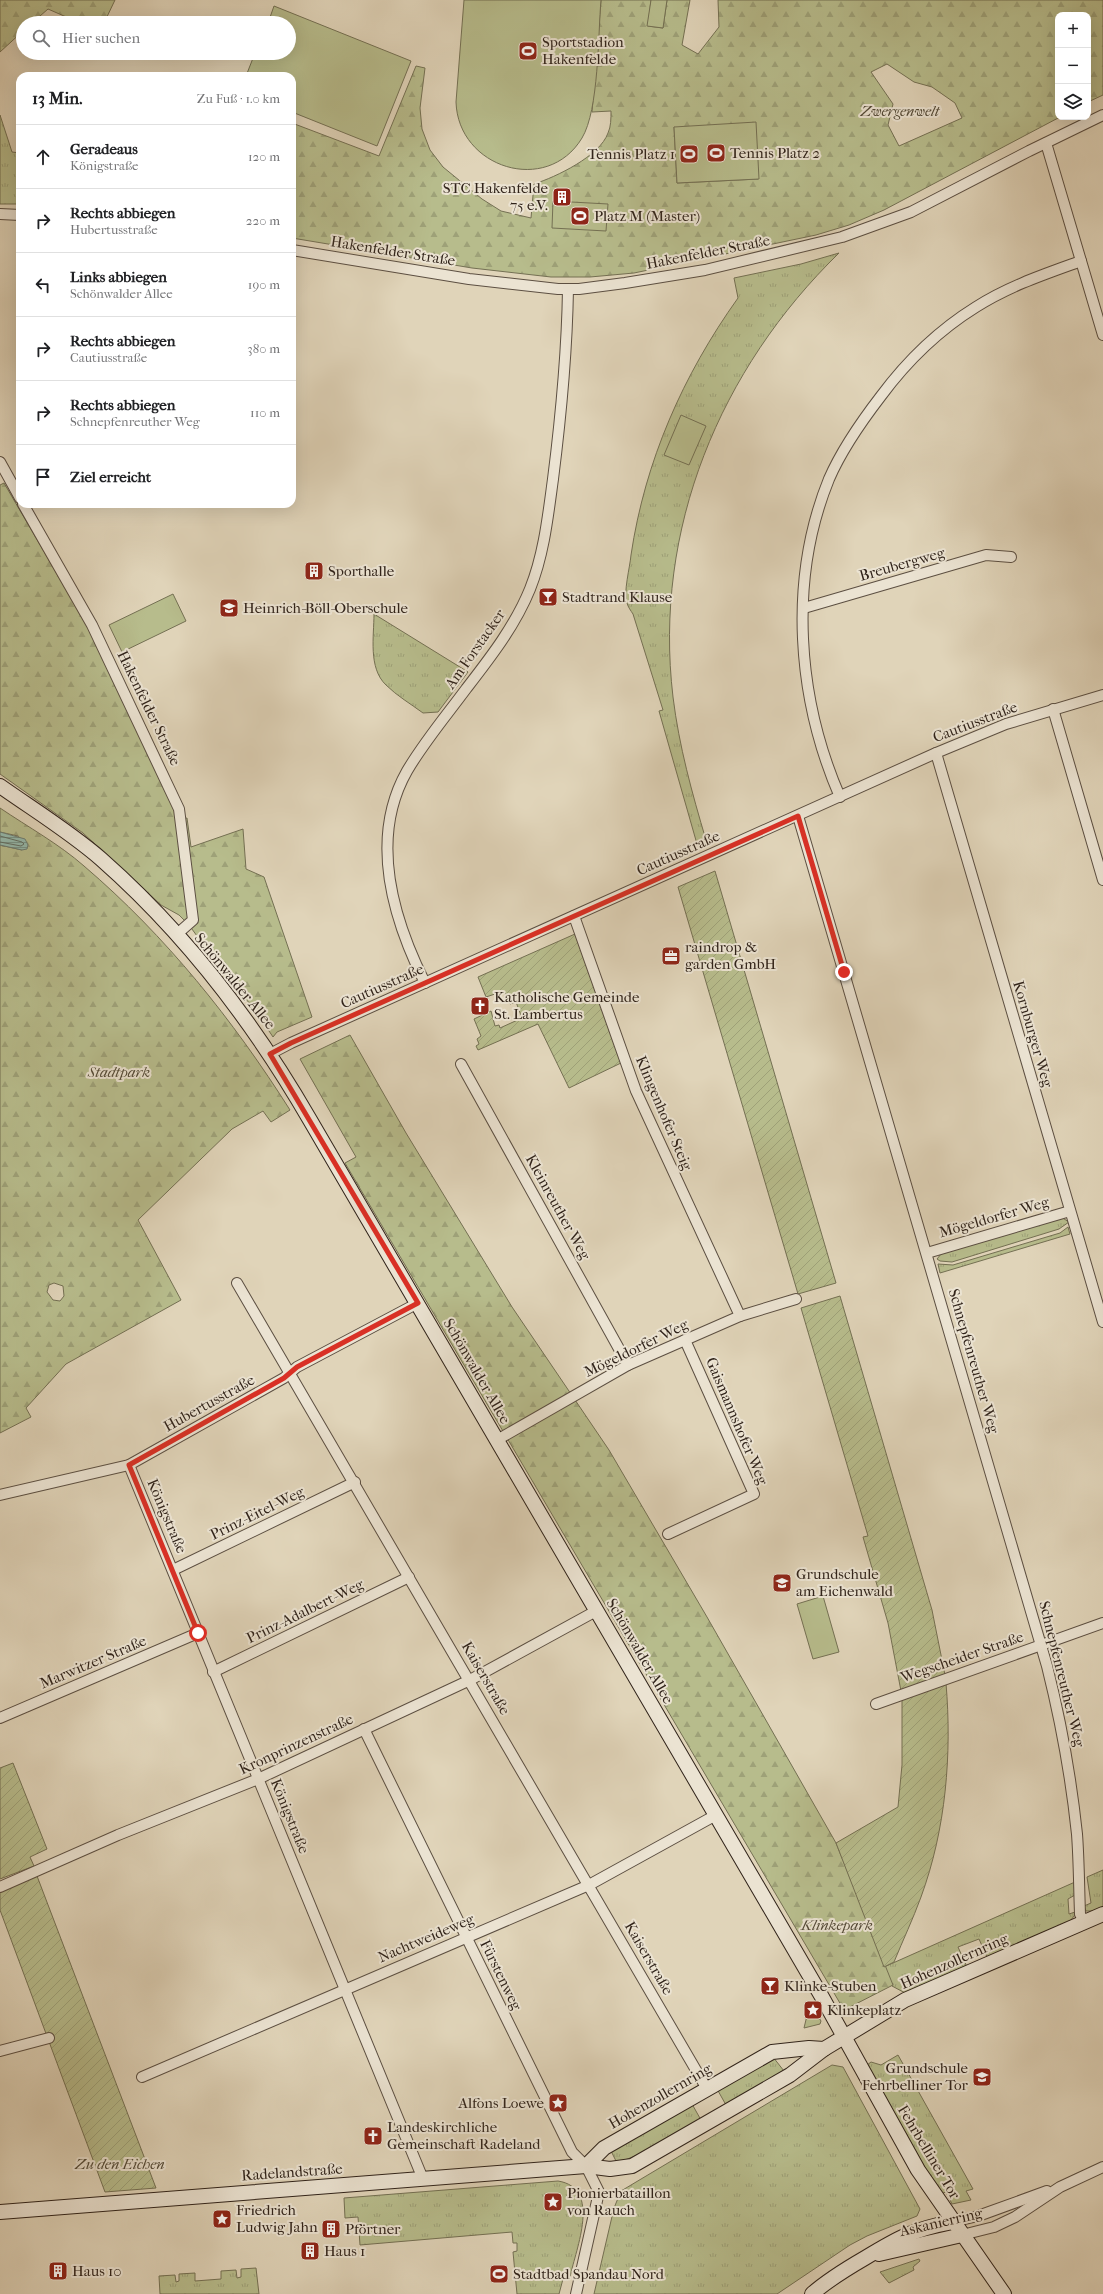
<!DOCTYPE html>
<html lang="de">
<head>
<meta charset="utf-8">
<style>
  :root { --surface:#fff; --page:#f6f6f6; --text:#202124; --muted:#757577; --line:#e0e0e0 }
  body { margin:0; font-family:"IM FELL French Canon",serif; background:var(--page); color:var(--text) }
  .controls { position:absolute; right:12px; top:12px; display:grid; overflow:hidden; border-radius:8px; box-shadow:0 4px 16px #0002 }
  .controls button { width:36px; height:36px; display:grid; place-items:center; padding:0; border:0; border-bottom:1px solid var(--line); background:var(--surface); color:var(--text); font:20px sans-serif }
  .stop { position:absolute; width:12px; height:12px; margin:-9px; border:3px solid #d93025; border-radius:50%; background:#fff }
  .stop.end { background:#d93025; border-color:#fff; box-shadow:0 1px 4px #0008 }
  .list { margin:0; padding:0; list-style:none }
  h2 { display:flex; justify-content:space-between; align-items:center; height:52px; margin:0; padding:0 16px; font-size:17px }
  h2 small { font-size:13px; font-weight:400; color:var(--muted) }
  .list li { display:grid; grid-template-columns:26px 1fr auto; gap:12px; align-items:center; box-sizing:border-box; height:64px; padding:0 16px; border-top:1px solid var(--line) }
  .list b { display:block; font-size:15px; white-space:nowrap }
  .list p { margin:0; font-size:13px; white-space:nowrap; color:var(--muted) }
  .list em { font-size:13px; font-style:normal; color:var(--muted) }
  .icon { flex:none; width:22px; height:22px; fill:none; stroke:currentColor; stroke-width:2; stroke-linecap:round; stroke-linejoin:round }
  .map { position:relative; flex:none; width:1103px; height:2294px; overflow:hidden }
  .search { position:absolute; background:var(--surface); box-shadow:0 4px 16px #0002; left:16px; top:16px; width:280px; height:44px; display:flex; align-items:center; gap:10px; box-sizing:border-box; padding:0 14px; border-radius:22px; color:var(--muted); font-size:15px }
  .panel { position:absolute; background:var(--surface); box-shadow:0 4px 16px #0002; left:16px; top:72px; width:280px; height:436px; border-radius:12px }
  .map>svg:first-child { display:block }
  .grass { fill:url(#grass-tufts); stroke:#747053 }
  .forest { fill:url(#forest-firs); stroke:#747053; fill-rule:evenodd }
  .garden { fill:url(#garden-furrows); stroke:#747053 }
  .pitch { fill:#b7bc8c; stroke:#747053 }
  .water { fill:url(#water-rules); stroke:#6c7c71 }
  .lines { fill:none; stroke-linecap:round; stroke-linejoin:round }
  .shore { stroke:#626e62; stroke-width:1 }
  .street-casing { stroke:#5c4f42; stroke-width:12 }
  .secondary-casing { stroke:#30231a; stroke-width:16 }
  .street { stroke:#ebe3d2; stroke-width:10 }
  .secondary { stroke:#ebe3d2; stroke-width:14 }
  .route { stroke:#d93025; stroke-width:5 }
  .labels { text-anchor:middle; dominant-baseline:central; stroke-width:4; stroke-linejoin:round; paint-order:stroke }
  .poi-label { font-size:15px; fill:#30231a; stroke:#ebe3d2; text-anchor:start }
  .park-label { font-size:15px; font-style:italic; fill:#524936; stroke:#ebe3d2 }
  .street-label { font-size:15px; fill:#30231a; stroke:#ebe3d2 }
</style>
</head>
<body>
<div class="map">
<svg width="1103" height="2294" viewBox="0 0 1103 2294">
  <defs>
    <pattern id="grass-tufts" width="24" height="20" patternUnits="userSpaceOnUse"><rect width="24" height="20" fill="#b7bc8c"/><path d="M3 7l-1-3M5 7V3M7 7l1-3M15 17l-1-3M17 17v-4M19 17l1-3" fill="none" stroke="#9ea178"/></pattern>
    <pattern id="forest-firs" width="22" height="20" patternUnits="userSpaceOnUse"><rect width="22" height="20" fill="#b7bc8c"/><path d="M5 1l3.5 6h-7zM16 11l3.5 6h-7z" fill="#9ea178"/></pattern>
    <pattern id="garden-furrows" width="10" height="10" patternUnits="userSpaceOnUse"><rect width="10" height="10" fill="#b7bc8c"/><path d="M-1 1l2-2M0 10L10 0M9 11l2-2" fill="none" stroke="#9ea178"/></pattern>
    <pattern id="water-rules" width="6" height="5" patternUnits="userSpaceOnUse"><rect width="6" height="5" fill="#94b8ab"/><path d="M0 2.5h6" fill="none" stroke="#79958a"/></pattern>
  </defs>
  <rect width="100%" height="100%" fill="#e0d4b9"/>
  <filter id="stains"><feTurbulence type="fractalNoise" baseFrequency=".005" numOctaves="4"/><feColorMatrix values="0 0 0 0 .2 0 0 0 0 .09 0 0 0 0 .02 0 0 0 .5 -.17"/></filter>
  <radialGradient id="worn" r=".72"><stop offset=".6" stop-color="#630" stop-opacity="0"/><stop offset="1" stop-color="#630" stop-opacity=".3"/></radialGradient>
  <g class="grass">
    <polygon points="0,115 12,152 20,153 20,204 0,204"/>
    <path d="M839,253C720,369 653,529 673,697C679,746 692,793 706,840L697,844L659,711L663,710L633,614C631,611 628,607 627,603C623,593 630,567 631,555C645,461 683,375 738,298L734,278L801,264Z"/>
    <path d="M374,614L468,672L438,712L423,713C411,704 397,696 386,685C368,668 374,636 374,614Z"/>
    <polygon points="1061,1217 1069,1222 1059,1229 952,1262 940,1261 937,1259 941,1254"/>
    <polygon points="1068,1227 1070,1234 940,1273 938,1264 953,1265 1060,1233"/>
    <polygon points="1103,1870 1103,1907 1094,1911 1086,1911 1084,1906 1091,1903 1087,1877"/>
    <polygon points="1075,1882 1075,1895 1068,1899 1069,1914 1075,1912 1075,1915 1070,1921 987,1957 979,1939 958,1947 967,1967 907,1994 892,1986 884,1967"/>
    <polygon points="810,2003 821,2021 820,2024 804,2028"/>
    <polygon points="898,2055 973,2189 966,2191 971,2200 952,2204 946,2192 940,2194 867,2065 871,2062 881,2065"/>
    <polygon points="773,2057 784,2071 726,2105 717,2089"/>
    <polygon points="832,2065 843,2067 920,2209 917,2216 867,2236 850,2245 777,2294 594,2294 614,2208 621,2191"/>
    <polygon points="692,2104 701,2120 635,2156 617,2163 611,2151"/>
    <path d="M558,2181C602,2188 576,2248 570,2277L563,2279L559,2294H517L513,2252L517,2251V2243H513L512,2232L360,2245L358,2217L345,2218L344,2198Z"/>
    <polygon points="919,2259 920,2261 913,2267 914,2270 889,2283 880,2272"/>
    <polygon points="256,2268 259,2294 160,2294 159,2276 175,2275 176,2282 179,2281 179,2274 195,2273 195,2281 221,2279 221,2271 236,2270 237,2278 241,2277 241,2269"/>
  </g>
  <g class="forest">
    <polygon points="0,0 115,0 104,23 80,23 48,9 32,23 23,23 23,31 0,52"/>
    <path d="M601,0H651L648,26L663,28L667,0H690L682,45L698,54L719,27L718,0H1103V95L1088,102V15H1058V117H1060L884,210L849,225L816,235L634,273L590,277H551L472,268L292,238V123L379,156L416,66L425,68L420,108L422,129L430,150L443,167L482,199L501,211L531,218L534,184C556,177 600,156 608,133C611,127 611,118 611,111L592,112ZM887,64L914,82L932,87L955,103L962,118L899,146L888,125L893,104L871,72ZM674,127L758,179L677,183Z"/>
    <polygon points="4,483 88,627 171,802 178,820 187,818 191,847 243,829 246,869 264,877 312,1017 277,1032 273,1037 253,1007 232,984 189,925 179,915 161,905 83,833 0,774 0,485"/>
    <path d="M0,808C28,827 59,844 84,866C166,936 233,1020 290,1110L271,1122L263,1111L232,1129L138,1220L181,1300L66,1364L26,1408L31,1417L0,1433V845L22,850L18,836L0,832ZM54,1283L63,1286L64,1296L60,1301L53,1300L47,1292L49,1285Z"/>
    <polygon points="350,1035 406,1133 512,1307 609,1450 707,1617 836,1843 893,1985 844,2010 345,1163 356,1157 300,1059"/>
  </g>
  <g class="garden">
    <polygon points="715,871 836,1283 798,1294 678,887"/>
    <polygon points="575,934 621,1063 569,1088 538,1024 478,1050 476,1046 479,1044 477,1039 481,1036 474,1019 491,1011 495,1026 499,1025 500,1028 522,1018 516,1002 510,1004 504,991 486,997 478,977"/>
    <polygon points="840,1296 932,1610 945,1675 901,1691 888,1623 863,1537 868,1536 801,1308"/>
    <path d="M946,1683C952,1754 946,1829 921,1897C913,1919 903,1940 894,1962L884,1967L836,1843L898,1807L902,1765V1699Z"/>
    <polygon points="13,1763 47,1849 30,1857 34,1866 0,1879 0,1768"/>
    <polygon points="37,1876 156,2188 105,2192 0,1910 0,1891"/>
  </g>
  <g class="pitch">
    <path d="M464,0H601C598,34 599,110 582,138C547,196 458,168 456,102Z"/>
    <polygon points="651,0 667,0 663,28 647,26"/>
    <polygon points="274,6 411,61 377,146 292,112 292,76 246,76 255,53 289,53 289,23 268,23"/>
    <polygon points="756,122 759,179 677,183 674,127"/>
    <polygon points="553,201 608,204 606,231 552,228"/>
    <polygon points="681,415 706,426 689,465 664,455"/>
    <polygon points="173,594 186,621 122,652 109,625"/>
    <polygon points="823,1596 839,1652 813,1659 797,1604"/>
  </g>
  <polygon class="water" points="0,832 25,839 28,845 27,849 22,850 0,845"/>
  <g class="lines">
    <polyline class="shore" points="0,836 22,842 24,844 21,846 0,842"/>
    <defs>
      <g id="street">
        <polyline points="1046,143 1103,335"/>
        <polyline points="0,214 20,215"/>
        <polyline points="292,250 469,279 558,289 579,289 625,283 705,270 842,237 911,212 1029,151 1103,115"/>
        <polyline points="0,462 20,498"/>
        <polyline points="23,504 92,625 179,809 193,920 176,935"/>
        <polyline points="804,608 986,555 1011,557"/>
        <polyline points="1053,709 1103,880"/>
        <polyline points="936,753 1103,1322"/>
        <path d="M840,797C797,698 788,580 829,479C842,449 861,422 881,396C907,361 939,330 976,307C1009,286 1045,274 1081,261"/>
        <path d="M798,816L1047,1666C1061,1722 1071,1777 1077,1834C1079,1861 1079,1887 1080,1914L1084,1922"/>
        <polyline points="574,916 636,1091 740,1316"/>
        <path d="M425,983C393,919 369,838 407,771C424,742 446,716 466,689C490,658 515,626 530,589C544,554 548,516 553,479C561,416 567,353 568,289"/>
        <polyline points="270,1054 291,1043 936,753 1006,724 1103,695"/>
        <polyline points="461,1064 628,1365"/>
        <polyline points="927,1253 1070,1211"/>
        <polyline points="237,1283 707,2089"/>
        <polyline points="497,1440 628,1365 740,1316 796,1299"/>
        <polyline points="129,1465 423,2179"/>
        <polyline points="0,1495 129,1465 284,1378 297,1367 418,1303"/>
        <polyline points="668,1534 754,1494 685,1340"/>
        <polyline points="173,1570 355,1482"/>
        <polyline points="213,1672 409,1577"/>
        <polyline points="876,1704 1103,1623"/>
        <polyline points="0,1718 198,1633"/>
        <polyline points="364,1729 572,2152 586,2166 599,2192 576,2294"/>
        <polyline points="0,1887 118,1835 258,1779 470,1680 596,1611"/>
        <polyline points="0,2051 49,2038"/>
        <polyline points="142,2077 589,1885 716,1815"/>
        <polyline points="952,2222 978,2216 1047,2191"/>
        <polyline points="962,2235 994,2227 1015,2217 1060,2187 1103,2167"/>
      </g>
      <g id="secondary">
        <path d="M0,786C34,810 70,832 101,859C185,933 254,1023 310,1120L822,1997L918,2170L1004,2294"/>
        <polyline points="586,2166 604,2148 772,2052 809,2048 824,2049"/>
        <polyline points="0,2212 586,2166 610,2169 632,2166 790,2075 824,2049 905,2000 1103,1914"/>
        <polyline points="879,2254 962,2235"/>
        <path d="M812,2294C828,2280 846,2269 865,2258C898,2238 914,2229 952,2222"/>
      </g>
    </defs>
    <use href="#street" class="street-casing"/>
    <use href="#secondary" class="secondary-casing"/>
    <use href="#street" class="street"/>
    <use href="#secondary" class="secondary"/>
  </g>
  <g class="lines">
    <polyline class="route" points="198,1633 129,1465 284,1378 297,1367 418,1303 270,1054 291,1043 798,816 844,972"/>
  </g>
  <defs>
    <symbol id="stadium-square" viewBox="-11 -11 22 22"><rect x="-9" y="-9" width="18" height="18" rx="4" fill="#8f2418" stroke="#ebe3d2"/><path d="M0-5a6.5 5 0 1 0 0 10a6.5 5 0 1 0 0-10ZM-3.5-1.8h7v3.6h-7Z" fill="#fff"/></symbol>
    <symbol id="building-square" viewBox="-11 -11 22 22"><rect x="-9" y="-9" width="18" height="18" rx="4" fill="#8f2418" stroke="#ebe3d2"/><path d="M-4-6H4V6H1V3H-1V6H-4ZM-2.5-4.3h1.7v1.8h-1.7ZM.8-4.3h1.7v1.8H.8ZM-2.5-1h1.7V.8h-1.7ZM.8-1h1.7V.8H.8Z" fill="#fff"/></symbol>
    <symbol id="bar-square" viewBox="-11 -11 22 22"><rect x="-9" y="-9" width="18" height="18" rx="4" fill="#8f2418" stroke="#ebe3d2"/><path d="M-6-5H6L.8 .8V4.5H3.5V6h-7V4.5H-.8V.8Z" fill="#fff"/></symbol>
    <symbol id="school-square" viewBox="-11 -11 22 22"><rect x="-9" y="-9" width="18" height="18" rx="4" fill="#8f2418" stroke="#ebe3d2"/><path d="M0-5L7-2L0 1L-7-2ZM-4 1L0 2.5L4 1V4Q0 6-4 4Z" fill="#fff"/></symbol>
    <symbol id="office-square" viewBox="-11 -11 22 22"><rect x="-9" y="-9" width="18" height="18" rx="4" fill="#8f2418" stroke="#ebe3d2"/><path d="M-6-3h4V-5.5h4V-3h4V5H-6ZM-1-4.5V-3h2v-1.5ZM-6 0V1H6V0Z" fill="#fff"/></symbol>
    <symbol id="church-square" viewBox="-11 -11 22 22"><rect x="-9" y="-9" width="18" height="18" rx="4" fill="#8f2418" stroke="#ebe3d2"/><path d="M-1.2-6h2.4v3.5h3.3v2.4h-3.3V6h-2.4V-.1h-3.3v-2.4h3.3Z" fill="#fff"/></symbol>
    <symbol id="sight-square" viewBox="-11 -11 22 22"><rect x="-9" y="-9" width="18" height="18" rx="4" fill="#8f2418" stroke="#ebe3d2"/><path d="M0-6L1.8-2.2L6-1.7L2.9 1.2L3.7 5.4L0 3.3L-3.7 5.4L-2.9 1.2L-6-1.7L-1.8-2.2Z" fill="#fff"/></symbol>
  </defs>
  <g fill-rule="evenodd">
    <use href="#stadium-square" x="517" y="40" width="22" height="22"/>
    <use href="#stadium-square" x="705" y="142" width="22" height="22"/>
    <use href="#stadium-square" x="678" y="143" width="22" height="22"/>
    <use href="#building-square" x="551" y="186" width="22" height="22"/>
    <use href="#stadium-square" x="569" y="205" width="22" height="22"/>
    <use href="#building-square" x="303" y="560" width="22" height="22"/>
    <use href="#bar-square" x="537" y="586" width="22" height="22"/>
    <use href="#school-square" x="218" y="597" width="22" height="22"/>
    <use href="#office-square" x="660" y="945" width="22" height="22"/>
    <use href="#church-square" x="469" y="995" width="22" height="22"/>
    <use href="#school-square" x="771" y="1572" width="22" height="22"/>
    <use href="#bar-square" x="759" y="1975" width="22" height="22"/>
    <use href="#sight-square" x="802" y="1999" width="22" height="22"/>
    <use href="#school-square" x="971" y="2066" width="22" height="22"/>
    <use href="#sight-square" x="547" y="2092" width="22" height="22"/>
    <use href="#church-square" x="362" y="2125" width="22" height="22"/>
    <use href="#sight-square" x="542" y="2191" width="22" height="22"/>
    <use href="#sight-square" x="211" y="2208" width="22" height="22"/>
    <use href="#building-square" x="320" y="2218" width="22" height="22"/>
    <use href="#building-square" x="299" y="2240" width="22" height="22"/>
    <use href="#building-square" x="47" y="2260" width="22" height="22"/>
    <use href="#stadium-square" x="488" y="2263" width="22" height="22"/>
  </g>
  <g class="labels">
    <g class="poi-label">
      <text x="542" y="42">Sportstadion<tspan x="542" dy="17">Hakenfelde</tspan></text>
      <text x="730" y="153">Tennis Platz 2</text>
      <text x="675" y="154" text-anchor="end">Tennis Platz 1</text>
      <text x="548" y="188" text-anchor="end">STC Hakenfelde<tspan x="548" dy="17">75 e.V.</tspan></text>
      <text x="594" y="216">Platz M (Master)</text>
      <text x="328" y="571">Sporthalle</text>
      <text x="562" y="597">Stadtrand Klause</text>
      <text x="243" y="608">Heinrich-Böll-Oberschule</text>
      <text x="685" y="947">raindrop &amp;<tspan x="685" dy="17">garden GmbH</tspan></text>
      <text x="494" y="997">Katholische Gemeinde<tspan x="494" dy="17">St. Lambertus</tspan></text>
      <text x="796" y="1574">Grundschule<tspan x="796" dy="17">am Eichenwald</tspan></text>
      <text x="784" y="1986">Klinke-Stuben</text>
      <text x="827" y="2010">Klinkeplatz</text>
      <text x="968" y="2068" text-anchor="end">Grundschule<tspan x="968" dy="17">Fehrbelliner Tor</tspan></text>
      <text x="544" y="2103" text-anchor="end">Alfons Loewe</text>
      <text x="387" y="2127">Landeskirchliche<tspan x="387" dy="17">Gemeinschaft Radeland</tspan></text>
      <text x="567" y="2193">Pionierbataillon<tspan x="567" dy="17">von Rauch</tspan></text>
      <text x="236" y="2210">Friedrich<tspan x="236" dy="17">Ludwig Jahn</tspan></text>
      <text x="345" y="2229">Pförtner</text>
      <text x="324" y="2251">Haus 1</text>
      <text x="72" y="2271">Haus 10</text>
      <text x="513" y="2274">Stadtbad Spandau Nord</text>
    </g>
    <g class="park-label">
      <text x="900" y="111">Zwergenwelt</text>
      <text x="119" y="1072">Stadtpark</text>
      <text x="837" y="1925">Klinkepark</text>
      <text x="120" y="2164">Zu den Eichen</text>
    </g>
    <g class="street-label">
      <text transform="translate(393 251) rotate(9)">Hakenfelder Straße</text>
      <text transform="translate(708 252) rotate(-11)">Hakenfelder Straße</text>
      <text transform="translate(902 564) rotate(-16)">Breubergweg</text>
      <text transform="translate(475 649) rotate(-55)">Am Forstacker</text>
      <text transform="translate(149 708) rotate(64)">Hakenfelder Straße</text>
      <text transform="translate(975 722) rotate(-21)">Cautiusstraße</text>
      <text transform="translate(678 853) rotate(-24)">Cautiusstraße</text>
      <text transform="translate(235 981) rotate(51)">Schönwalder Allee</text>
      <text transform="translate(382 986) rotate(-24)">Cautiusstraße</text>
      <text transform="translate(1033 1034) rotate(74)">Kornburger Weg</text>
      <text transform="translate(664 1113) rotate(67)">Klingenhofer Steig</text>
      <text transform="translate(558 1207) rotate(61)">Kleinreuther Weg</text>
      <text transform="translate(994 1217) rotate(-16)">Mögeldorfer Weg</text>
      <text transform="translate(636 1348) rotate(-26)">Mögeldorfer Weg</text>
      <text transform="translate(974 1361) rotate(74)">Schnepfenreuther Weg</text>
      <text transform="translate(477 1371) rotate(60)">Schönwalder Allee</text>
      <text transform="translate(209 1403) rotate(-29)">Hubertusstraße</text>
      <text transform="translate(737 1421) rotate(67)">Gaismannshofer Weg</text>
      <text transform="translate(257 1513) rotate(-26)">Prinz-Eitel-Weg</text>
      <text transform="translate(167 1516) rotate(67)">Königstraße</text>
      <text transform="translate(305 1611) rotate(-26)">Prinz-Adalbert-Weg</text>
      <text transform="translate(640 1651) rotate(60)">Schönwalder Allee</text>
      <text transform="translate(962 1657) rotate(-19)">Wegscheider Straße</text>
      <text transform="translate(93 1662) rotate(-23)">Marwitzer Straße</text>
      <text transform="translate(1062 1674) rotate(76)">Schnepfenreuther Weg</text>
      <text transform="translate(486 1678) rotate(60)">Kaiserstraße</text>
      <text transform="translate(296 1744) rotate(-25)">Kronprinzenstraße</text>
      <text transform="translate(290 1816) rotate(68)">Königstraße</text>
      <text transform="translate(426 1938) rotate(-23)">Nachtweideweg</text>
      <text transform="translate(649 1958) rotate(60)">Kaiserstraße</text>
      <text transform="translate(954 1961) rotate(-24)">Hohenzollernring</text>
      <text transform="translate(501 1975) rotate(64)">Fürstenweg</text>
      <text transform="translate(660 2096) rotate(-30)">Hohenzollernring</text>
      <text transform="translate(929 2152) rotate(59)">Fehrbelliner Tor</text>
      <text transform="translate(292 2172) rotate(-4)">Radelandstraße</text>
      <text transform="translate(941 2222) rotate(-13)">Askanierring</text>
    </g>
  </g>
  <rect width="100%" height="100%" filter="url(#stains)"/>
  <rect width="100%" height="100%" fill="url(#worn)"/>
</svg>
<div class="controls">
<button>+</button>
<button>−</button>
<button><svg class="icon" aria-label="layers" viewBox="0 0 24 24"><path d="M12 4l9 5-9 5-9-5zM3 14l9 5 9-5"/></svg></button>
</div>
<div class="stop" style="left:198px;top:1633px"></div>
<div class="stop end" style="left:844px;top:972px"></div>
<div class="search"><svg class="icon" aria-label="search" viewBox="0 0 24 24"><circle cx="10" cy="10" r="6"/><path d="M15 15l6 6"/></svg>Hier suchen</div>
<section class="panel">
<h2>13 Min.<small>Zu Fuß · 1.0 km</small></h2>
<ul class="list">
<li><svg class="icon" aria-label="ahead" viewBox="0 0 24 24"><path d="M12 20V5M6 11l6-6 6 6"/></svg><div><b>Geradeaus</b><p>Königstraße</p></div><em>120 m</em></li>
<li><svg class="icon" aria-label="right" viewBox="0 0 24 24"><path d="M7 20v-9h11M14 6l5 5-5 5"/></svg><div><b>Rechts abbiegen</b><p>Hubertusstraße</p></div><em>220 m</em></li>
<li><svg class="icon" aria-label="left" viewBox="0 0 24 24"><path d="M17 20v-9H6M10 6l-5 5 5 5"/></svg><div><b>Links abbiegen</b><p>Schönwalder Allee</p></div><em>190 m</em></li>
<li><svg class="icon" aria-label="right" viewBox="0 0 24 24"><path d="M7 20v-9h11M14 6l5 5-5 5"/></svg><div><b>Rechts abbiegen</b><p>Cautiusstraße</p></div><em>380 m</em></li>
<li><svg class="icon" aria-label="right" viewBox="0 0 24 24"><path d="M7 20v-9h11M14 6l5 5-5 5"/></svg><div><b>Rechts abbiegen</b><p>Schnepfenreuther Weg</p></div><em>110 m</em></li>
<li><svg class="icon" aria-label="arrive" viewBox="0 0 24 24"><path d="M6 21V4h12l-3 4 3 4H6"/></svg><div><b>Ziel erreicht</b></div></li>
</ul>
</section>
</div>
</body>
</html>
